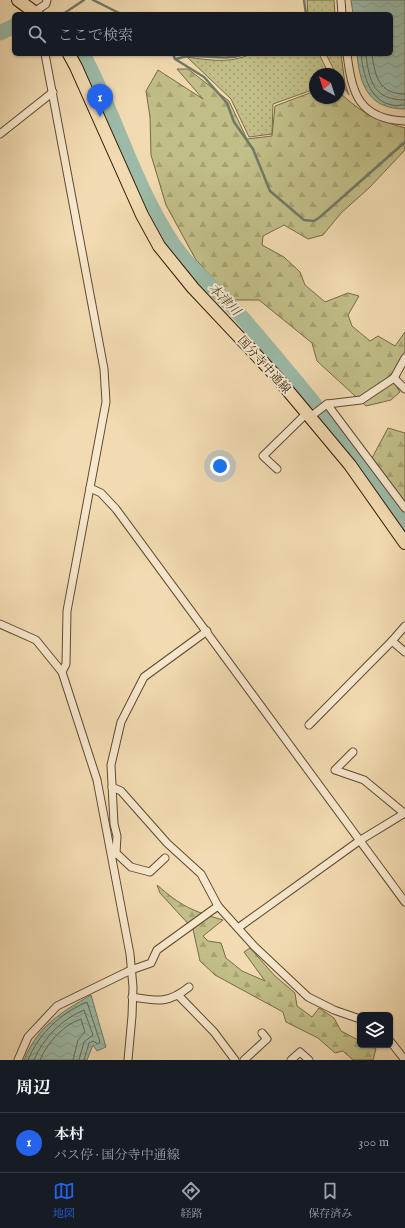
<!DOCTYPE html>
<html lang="ja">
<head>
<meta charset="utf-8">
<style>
  :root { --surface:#171b24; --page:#20242c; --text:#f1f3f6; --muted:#9ea1a6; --line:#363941; --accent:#2563eb }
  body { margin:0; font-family:"IM FELL English","Noto Serif JP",serif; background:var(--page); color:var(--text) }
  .controls { position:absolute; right:12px; bottom:12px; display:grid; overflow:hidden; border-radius:6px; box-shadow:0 1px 3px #0004 }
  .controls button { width:36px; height:36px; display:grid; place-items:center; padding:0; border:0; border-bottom:1px solid var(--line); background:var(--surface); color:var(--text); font:20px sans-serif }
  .compass { position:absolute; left:309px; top:68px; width:36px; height:36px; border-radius:50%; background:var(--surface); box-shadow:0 1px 3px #0004; rotate:321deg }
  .you { position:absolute; left:220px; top:466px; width:14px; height:14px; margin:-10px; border:3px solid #fff; border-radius:50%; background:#1a73e8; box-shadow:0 0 0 6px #1a73e833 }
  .badge { display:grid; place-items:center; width:26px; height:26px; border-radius:50%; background:var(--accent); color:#fff; font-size:13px; font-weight:700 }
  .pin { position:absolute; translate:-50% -33px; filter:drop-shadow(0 1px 2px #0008) }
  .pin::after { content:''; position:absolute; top:21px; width:14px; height:12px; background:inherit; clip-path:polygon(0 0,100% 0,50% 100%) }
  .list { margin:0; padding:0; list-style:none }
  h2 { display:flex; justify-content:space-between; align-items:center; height:52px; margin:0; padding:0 16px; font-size:17px }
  h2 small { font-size:13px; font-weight:400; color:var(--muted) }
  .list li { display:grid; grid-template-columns:26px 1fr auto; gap:12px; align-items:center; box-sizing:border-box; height:60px; padding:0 16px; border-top:1px solid var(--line) }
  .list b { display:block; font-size:15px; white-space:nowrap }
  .list p { margin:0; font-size:13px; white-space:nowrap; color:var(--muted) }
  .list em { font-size:13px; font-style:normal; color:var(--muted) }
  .icon { flex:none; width:22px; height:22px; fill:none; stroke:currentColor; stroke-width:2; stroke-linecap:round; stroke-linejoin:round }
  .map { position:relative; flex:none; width:405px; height:1060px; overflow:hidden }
  .search { position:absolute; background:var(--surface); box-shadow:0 1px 3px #0004; left:12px; right:12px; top:12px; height:44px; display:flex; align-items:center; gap:10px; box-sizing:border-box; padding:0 14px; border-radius:6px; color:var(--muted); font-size:15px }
  .sheet { height:112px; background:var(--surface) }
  nav { display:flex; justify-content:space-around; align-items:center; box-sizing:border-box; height:56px; border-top:1px solid var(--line); background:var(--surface); font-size:11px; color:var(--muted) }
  nav a { display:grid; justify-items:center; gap:2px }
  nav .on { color:var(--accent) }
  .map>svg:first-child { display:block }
  .grass { fill:url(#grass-dots); stroke:#786a46 }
  .forest { fill:url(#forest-firs); stroke:#786a46 }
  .water { fill:url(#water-waves); stroke:#707967 }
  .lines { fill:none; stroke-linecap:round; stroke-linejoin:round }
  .shore { stroke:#666956; stroke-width:1 }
  .stream { stroke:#707967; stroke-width:2.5 }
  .river { stroke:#9cbba8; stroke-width:15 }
  .street-casing { stroke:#604830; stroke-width:9 }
  .primary-casing { stroke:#2f1705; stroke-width:14 }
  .street { stroke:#f7e8cd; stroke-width:7 }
  .primary { stroke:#f2dbb2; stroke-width:12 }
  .labels { text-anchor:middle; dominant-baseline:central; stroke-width:4; stroke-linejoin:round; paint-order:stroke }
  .street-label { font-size:12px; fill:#2f1705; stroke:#f7e8cd }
  .water-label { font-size:13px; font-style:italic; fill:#55503e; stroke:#f7e8cd }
</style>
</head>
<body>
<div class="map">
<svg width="405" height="1060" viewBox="0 0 405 1060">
  <defs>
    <pattern id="grass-dots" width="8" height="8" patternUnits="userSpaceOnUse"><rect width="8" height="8" fill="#c1be87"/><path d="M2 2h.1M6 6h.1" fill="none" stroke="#a6a373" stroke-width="1.8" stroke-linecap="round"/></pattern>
    <pattern id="forest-firs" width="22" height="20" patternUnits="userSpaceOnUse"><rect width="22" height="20" fill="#c1be87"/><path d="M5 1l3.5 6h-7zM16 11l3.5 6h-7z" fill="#a6a373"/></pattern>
    <pattern id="water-waves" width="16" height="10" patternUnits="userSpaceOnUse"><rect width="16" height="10" fill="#9cbba8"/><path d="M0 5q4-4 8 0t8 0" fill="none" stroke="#87a08f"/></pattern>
  </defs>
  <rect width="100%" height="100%" fill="#f2dbb2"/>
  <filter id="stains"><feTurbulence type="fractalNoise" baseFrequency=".005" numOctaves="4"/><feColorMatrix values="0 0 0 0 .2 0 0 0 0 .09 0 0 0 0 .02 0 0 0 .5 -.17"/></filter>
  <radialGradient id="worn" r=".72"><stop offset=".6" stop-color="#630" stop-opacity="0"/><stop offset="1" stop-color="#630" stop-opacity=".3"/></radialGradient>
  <g class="grass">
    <polygon points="307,0 334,0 335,14 308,14"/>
    <path d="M251,54H319L329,74H315V89L273,104L272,134L249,137L231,99L187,57C211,60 228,64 251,54Z"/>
    <polygon points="326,54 341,54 345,84 349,95 339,80 339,74 336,74"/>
  </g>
  <g class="forest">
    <path d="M177,69H188L229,101L247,139L272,136L275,106L315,91V98H339V92C363,114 374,119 405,128V150L369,188L341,213L323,235L308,239L284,225L263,236L262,245L284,257L300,272L305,285L325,302L348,293L359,296L348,315L352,326L370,341L378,336L395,346L405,332V351L391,377L400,392L391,400L366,406L317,361L312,343L259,300H233L196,260L166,205L151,155L150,117L146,91L158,70L203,99Z"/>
    <polygon points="388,428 405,433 405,503 372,458"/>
    <path d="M157,885C181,906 192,911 223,920L203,936L208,941L221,943L226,958L242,971L265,981L244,952L250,948L275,976L295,993L297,1006L312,1017L319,1008L334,1018L341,1031L360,1041V1045H368L376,1049L373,1060H353L343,1051L335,1053L318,1038L286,1022L283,1012L215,975L200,961L193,929L160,893Z"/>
  </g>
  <g class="water">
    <path d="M351,0H405V109C369,109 360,86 357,54H391V14H353Z"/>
    <path d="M91,995L106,1047L97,1051L93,1045L87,1060H24C38,1026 60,1013 91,995Z"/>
  </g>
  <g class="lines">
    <g class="shore">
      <path d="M361,54C363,73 369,101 392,105C396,106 401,105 405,105"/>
      <path d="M366,54C369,82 374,100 405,100"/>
      <path d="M372,54C375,77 379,94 405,94"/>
      <path d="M28,1060C39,1033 61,1013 87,1002L100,1042L98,1044L93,1041L89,1043L84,1060"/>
      <path d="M34,1060C43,1038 62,1019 84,1010L93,1035L84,1042L79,1060"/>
      <path d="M40,1060C47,1043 63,1025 81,1019L85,1032L78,1040L73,1060"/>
    </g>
    <g class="stream">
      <polyline points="93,0 121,14"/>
      <polyline points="304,0 306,14"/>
      <polyline points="63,14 84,0"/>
      <polyline points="173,54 175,59 204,77 227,103 234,122 253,149 270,191 304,220 314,221 320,217 405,142"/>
      <path d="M176,59C200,51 219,63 245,54"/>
    </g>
    <g class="river">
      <polyline points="0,33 14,26"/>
      <path d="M83,54C116,116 134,186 174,245C193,273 218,290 240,315C298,382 354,450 405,523"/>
    </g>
    <defs>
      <g id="street">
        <polyline points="341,0 342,14"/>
        <polyline points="34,12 46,4 47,0"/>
        <polyline points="45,54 104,369 106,402 67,611 66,664 62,672 97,780 130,954 133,987 132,1016 128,1060"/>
        <path d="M347,54C352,94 359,119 405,121"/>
        <polyline points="0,134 53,92"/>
        <polyline points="394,378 405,389"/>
        <polyline points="327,404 405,508"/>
        <polyline points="310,417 327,404 361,400 394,378 405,358"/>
        <polyline points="277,469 263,456 307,413"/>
        <polyline points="90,488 101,493 116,509 405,902"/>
        <polyline points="0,624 36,640 62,672"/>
        <polyline points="392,641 405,652"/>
        <polyline points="309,725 392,641 405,626"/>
        <polyline points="353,752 335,770 364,780 404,813"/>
        <polyline points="112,787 121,791 167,843 201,874 218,906"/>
        <polyline points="116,853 131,867 150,872 165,858"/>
        <polyline points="112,856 116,853 117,836 114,824 111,765 121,722 144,677 207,631"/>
        <polyline points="238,928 359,841 405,813"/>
        <polyline points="179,996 214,1032 235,1060"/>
        <path d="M132,997C157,1001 168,1004 189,987"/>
        <polyline points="390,1041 405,1060"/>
        <polyline points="18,1060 28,1037 57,1006 131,970 151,963 157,950 218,906 254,946 308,997 334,1010 360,1019"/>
        <polyline points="244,1060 267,1039 262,1033"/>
        <polyline points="291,1060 300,1052 309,1060"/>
      </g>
      <g id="primary">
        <polyline points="18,0 37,14"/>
        <polyline points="69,54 76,67 142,215 159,246 193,288 274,374 310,417 350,465 405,543"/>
      </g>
    </defs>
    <use href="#street" class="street-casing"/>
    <use href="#primary" class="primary-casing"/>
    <use href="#street" class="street"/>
    <use href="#primary" class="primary"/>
  </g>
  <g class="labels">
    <g class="street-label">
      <text transform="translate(264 365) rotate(48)">国分寺中通線</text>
    </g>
    <g class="water-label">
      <text transform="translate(224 300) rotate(45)">本津川</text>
    </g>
  </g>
  <rect width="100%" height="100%" filter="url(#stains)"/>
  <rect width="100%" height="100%" fill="url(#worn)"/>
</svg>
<div class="controls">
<button><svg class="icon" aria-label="layers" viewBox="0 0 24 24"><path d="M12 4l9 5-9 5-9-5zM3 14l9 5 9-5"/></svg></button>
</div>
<svg class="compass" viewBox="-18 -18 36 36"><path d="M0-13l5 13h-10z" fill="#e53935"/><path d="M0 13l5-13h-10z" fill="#9ea1a6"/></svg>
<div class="you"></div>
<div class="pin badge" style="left:100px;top:117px">1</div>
<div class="search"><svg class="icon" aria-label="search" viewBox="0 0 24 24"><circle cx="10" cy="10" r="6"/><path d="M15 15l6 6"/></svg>ここで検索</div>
</div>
<section class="sheet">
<h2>周辺<small></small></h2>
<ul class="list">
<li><span class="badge">1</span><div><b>本村</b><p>バス停 · 国分寺中通線</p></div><em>300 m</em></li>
</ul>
</section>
<nav>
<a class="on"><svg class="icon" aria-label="map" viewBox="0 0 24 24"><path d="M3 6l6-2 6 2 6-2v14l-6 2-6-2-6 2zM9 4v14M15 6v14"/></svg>地図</a>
<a><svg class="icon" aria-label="directions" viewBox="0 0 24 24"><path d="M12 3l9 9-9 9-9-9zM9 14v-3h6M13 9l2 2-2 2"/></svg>経路</a>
<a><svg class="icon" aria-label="saved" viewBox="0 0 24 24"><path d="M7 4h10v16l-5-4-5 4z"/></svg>保存済み</a>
</nav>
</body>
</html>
